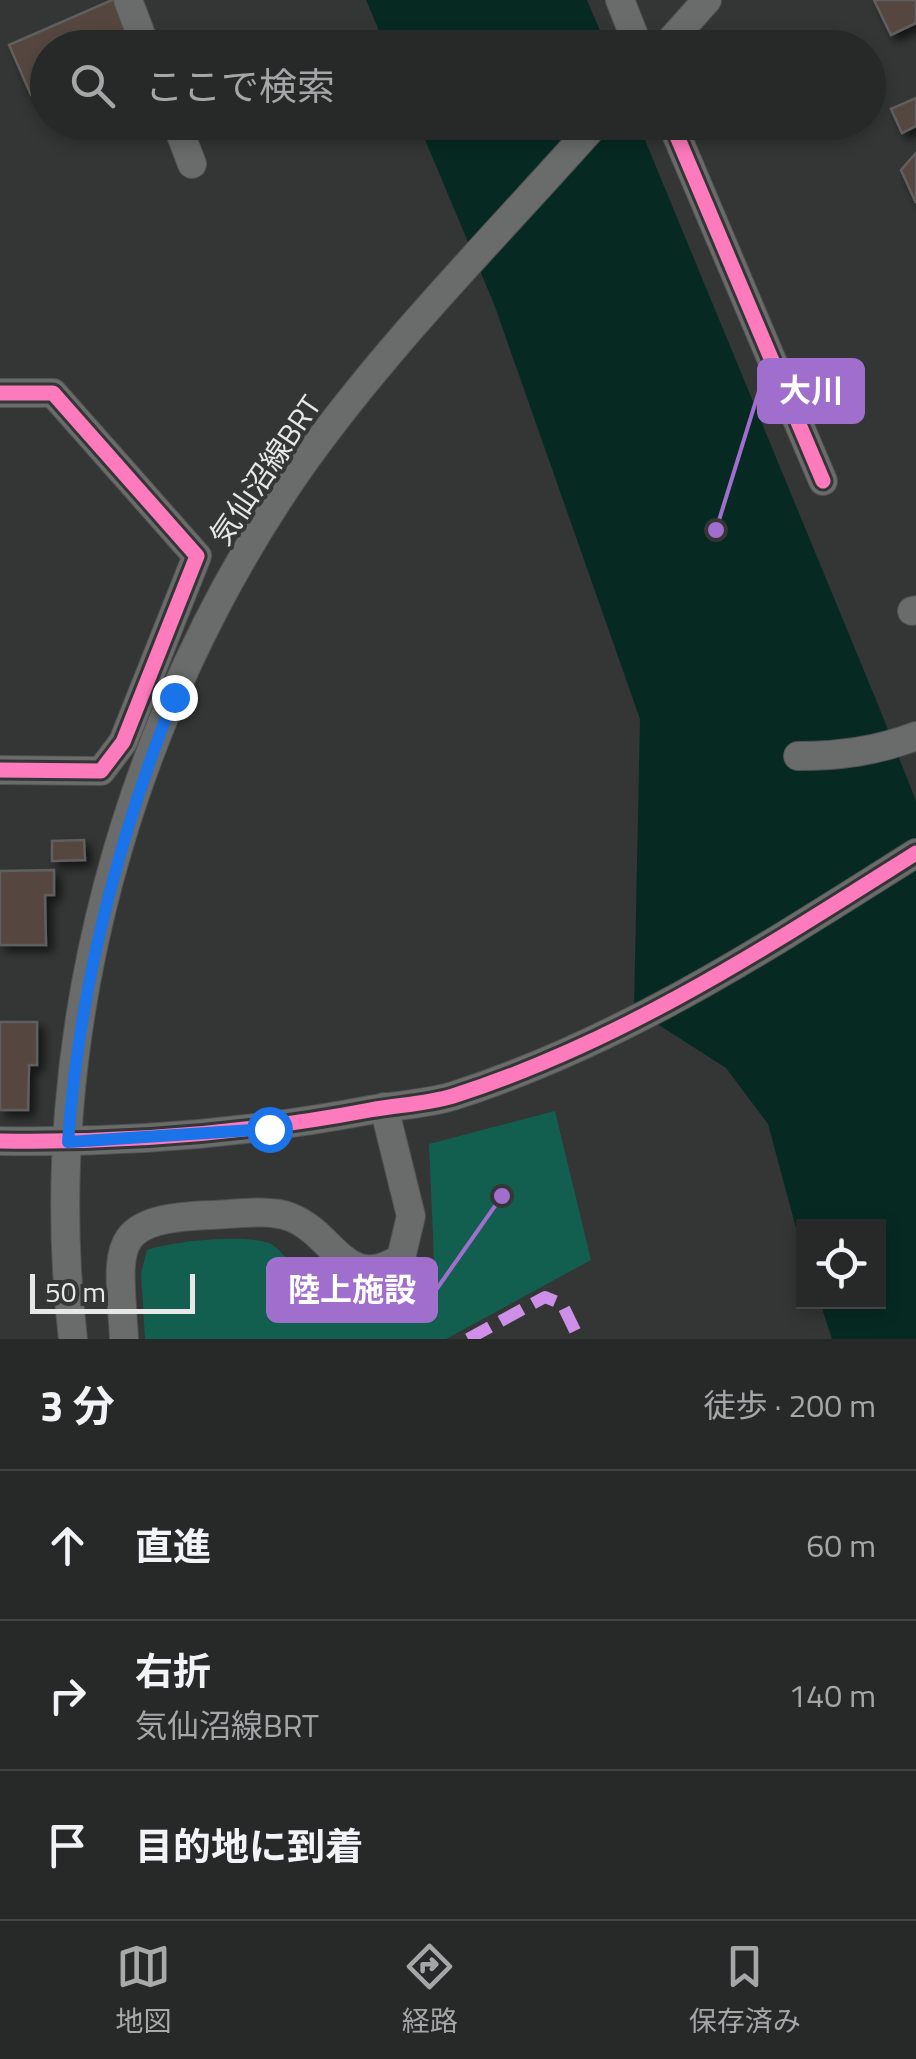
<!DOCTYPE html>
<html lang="ja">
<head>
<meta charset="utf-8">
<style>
  :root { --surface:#272828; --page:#333434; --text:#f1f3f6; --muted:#a4a6a8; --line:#434445; --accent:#a8a9a9 }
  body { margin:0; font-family:"Titillium Web","Noto Sans JP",sans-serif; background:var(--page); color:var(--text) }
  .controls { position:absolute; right:30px; bottom:30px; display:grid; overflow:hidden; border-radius:0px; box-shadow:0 5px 15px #0003 }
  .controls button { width:90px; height:90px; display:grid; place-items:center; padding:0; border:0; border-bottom:2px solid var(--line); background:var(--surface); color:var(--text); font:50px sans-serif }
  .scale { position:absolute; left:30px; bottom:25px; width:165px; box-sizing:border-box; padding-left:10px; border:5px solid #e6e8e7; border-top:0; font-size:28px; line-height:35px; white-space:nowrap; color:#e6e8e7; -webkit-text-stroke:8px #333635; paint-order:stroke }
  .stop { position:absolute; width:30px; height:30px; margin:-22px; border:8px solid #1a73e8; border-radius:50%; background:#fff }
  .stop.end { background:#1a73e8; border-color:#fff; box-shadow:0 2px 10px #0008 }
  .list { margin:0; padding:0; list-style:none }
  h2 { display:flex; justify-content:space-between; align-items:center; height:130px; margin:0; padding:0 40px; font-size:42px }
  h2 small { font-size:32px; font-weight:400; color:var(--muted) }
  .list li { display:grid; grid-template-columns:65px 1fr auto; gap:30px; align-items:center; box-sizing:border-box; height:150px; padding:0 40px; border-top:2px solid var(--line) }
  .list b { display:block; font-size:38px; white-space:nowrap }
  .list p { margin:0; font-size:32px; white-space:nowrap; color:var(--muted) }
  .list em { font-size:32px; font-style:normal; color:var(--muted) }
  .icon { flex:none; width:55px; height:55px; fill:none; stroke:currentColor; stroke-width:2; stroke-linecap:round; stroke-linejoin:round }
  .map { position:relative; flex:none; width:916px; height:1339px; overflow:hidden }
  .search { position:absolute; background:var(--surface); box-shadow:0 5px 15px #0003; left:30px; right:30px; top:30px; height:110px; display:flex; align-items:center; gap:25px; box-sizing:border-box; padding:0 35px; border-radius:55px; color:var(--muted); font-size:38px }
  .sheet { height:580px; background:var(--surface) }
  nav { display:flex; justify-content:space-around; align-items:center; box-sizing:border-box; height:140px; border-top:2px solid var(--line); background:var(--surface); font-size:28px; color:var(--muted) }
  nav a { display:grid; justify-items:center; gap:5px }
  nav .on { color:var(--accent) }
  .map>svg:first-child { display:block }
  .green { fill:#125f50 }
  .water { fill:#062a22 }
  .building { fill:#544640; stroke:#5f5f5f; stroke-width:2.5; filter:url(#shadow) }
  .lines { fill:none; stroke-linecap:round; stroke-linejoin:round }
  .minor-casing { stroke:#505251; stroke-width:30 }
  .minor { stroke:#6a6b6b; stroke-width:28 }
  .quiet { stroke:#ce8fe9; stroke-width:12; stroke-dasharray:25 12; stroke-linecap:butt }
  .cycleway-casing { stroke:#333635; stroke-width:21 }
  .cycleway { stroke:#fd7abc; stroke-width:15 }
  .route { stroke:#1a73e8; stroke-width:12 }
  .labels { text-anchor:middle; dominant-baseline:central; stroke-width:8; stroke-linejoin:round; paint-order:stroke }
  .street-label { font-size:30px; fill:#e6e8e7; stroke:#333635 }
  .leader { fill:none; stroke:#a06ecd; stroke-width:4 }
  .callout-dot { fill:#a06ecd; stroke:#333635; stroke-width:4 }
  .callout { fill:#a06ecd; stroke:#a06ecd; stroke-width:4 }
  .callout-label { font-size:32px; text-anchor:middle; font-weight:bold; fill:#fff }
</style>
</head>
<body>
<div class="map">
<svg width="916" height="1339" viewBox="0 0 916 1339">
  <defs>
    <filter id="shadow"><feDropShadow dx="6" dy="6" stdDeviation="5" flood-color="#0009"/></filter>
  </defs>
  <rect width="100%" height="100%" fill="#343535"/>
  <path class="green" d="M555,1111L591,1260L446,1339H145L141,1273L147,1250C174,1241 242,1234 269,1243C277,1246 285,1258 292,1263C336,1300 394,1310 434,1260L429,1144Z"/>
  <g class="water">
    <polygon points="366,0 587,0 607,47 386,47"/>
    <polygon points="418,123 638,123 879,707 916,801 916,1339 832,1339 820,1302 878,1302 878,1226 804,1226 803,1254 768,1124 726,1068 634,1009 640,719 494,304"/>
  </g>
  <g class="building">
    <polygon points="112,0 118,0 139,48 48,48 48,88 31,95 9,45"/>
    <polygon points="874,0 916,0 916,23 891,35"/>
    <polygon points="916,98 916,126 902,133 891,109"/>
    <polygon points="916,153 916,203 901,170"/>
    <polygon points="84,840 85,860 52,861 52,841"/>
    <polygon points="54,870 54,895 45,895 46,945 0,945 0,871"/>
    <polygon points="0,1022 37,1022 37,1065 29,1065 28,1110 0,1110"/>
  </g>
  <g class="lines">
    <defs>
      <g id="minor">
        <polyline points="128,0 146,48"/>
        <polyline points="620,0 639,48"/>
        <polyline points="664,48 707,0"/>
        <polyline points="176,122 192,164"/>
        <polyline points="671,122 823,481"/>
        <polyline points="0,393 53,393 197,556 123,742 101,771 0,770"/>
        <polyline points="912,611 916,610"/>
        <path d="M798,756C841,756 876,751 916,736"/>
        <path d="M0,1141C124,1143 249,1133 370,1110C397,1105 427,1104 453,1096C622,1042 767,947 916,853"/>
        <path d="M73,1339C37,1038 128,713 301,466C388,343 498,234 597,122"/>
        <path d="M124,1339C119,1247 105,1218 213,1215C234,1214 271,1209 290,1217C335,1234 345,1294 401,1258L411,1216L384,1107"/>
      </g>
    </defs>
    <use href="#minor" class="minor-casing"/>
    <use href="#minor" class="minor"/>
    <polyline class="quiet" points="468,1339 545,1297 562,1304 579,1339"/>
    <defs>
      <g id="cycleway">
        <polyline points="671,122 823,481"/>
        <polyline points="0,393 53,393 197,556 123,742 101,771 0,770"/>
        <path d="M0,1141C124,1143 249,1133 370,1110C397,1105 427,1104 453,1096C622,1042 767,947 916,853"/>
      </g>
    </defs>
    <use href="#cycleway" class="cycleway-casing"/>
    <use href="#cycleway" class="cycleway"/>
  </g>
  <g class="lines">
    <path class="route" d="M174,697C117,841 79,987 68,1142L269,1129"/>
  </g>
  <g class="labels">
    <g class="street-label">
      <text transform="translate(265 470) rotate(-56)">気仙沼線BRT</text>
    </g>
  </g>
  <path class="leader" d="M716 530L759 391M502 1196L436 1290"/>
  <g class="callout-dot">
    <circle cx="716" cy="530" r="10"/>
    <circle cx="502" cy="1196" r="10"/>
  </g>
  <g class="callout">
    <rect x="759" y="360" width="104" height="62" rx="10"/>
    <rect x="268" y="1259" width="168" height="62" rx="10"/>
  </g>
  <g class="callout-label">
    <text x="811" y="402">大川</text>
    <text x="352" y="1301">陸上施設</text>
  </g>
</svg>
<div class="controls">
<button><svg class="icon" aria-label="locate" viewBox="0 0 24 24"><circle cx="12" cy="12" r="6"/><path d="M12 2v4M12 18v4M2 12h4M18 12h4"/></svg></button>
</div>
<div class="scale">50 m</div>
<div class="stop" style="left:269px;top:1129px"></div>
<div class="stop end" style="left:174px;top:697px"></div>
<div class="search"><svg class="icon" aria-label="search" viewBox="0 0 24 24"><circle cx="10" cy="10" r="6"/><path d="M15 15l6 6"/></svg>ここで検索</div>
</div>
<section class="sheet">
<h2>3 分<small>徒歩 · 200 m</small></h2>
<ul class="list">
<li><svg class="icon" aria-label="ahead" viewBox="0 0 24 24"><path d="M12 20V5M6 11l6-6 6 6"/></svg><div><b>直進</b></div><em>60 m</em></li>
<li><svg class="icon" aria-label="right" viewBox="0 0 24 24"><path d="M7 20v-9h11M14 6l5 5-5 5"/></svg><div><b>右折</b><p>気仙沼線BRT</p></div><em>140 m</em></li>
<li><svg class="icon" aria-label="arrive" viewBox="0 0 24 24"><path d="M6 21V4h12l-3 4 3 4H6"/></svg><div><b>目的地に到着</b></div></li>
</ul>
</section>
<nav>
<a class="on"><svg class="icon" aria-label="map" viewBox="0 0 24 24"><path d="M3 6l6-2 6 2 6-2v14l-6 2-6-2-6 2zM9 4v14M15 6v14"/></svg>地図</a>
<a><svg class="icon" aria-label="directions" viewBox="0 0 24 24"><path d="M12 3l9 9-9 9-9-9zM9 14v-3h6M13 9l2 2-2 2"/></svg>経路</a>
<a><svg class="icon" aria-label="saved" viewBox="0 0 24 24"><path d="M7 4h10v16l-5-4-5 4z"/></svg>保存済み</a>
</nav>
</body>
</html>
